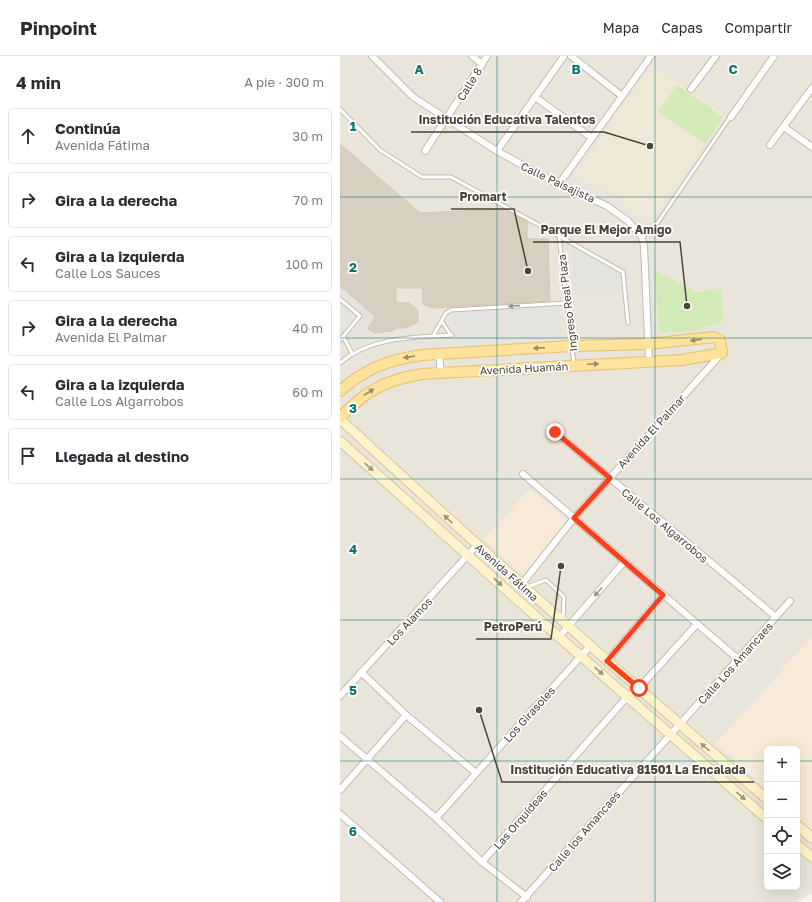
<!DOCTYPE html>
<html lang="es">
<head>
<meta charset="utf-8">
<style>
  :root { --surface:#fff; --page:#f2f2f3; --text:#2b2b33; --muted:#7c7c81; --line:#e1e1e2 }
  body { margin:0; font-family:"Golos Text",sans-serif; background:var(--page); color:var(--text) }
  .controls { position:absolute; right:12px; bottom:12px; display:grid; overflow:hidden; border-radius:6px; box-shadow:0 4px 16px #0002 }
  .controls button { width:36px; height:36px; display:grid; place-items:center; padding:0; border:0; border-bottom:1px solid var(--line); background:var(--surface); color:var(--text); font:20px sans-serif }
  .stop { position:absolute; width:12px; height:12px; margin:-9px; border:3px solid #fc3f1d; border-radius:50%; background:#fff }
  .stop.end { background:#fc3f1d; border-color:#fff; box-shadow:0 1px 4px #0008 }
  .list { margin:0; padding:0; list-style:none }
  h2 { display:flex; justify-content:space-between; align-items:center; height:52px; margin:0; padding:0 16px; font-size:17px }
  h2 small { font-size:13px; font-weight:400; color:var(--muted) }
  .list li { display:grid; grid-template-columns:26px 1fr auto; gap:12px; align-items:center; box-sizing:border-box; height:56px; margin:0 8px 8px; padding:0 8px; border:1px solid var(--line); border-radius:6px }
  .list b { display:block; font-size:15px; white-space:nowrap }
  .list p { margin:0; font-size:13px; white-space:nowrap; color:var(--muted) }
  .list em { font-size:13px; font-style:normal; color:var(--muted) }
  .icon { flex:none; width:22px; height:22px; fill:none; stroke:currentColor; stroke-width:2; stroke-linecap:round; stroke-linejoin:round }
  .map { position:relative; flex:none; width:472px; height:846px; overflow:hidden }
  header { display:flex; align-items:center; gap:24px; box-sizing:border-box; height:56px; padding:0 20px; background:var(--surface); border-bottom:1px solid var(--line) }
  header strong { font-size:19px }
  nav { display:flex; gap:22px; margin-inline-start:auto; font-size:14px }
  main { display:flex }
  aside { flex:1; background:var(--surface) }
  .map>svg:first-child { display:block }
  .residential { fill:#eae5da; fill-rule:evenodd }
  .commercial { fill:#f7ead8 }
  .education { fill:#efe8d6 }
  .green { fill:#d2eab5 }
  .parking { fill:#e5e3e0 }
  .building { fill:#d8cfc1; stroke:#d3c7b4 }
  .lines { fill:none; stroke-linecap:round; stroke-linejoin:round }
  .lane-casing { stroke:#c2bbae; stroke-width:5 }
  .street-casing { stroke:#c2bbae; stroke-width:8 }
  .secondary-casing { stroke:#d6c79b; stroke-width:11 }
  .primary-casing { stroke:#e6c16a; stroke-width:12 }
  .lane { stroke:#fff; stroke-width:3 }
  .street { stroke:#fff; stroke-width:6 }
  .secondary { stroke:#fff3cd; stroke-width:9 }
  .primary { stroke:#ffe39c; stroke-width:10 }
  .oneway { fill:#9c9892 }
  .oneway2 { fill:#9c8c66 }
  .oneway3 { fill:#9c937c }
  .route { stroke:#fc3f1d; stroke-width:5 }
  .grid { fill:none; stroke:#0f766e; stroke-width:1; stroke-opacity:0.55 }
  .labels { text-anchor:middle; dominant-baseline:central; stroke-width:3.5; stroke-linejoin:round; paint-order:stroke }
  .street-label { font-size:11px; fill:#4b4439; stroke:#fff }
  .grid-label { font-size:13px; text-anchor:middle; font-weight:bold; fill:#0f766e; stroke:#fff; stroke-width:3.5; stroke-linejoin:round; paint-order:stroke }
  .leader { fill:none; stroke:#4b4439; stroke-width:1.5 }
  .callout-dot { fill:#4b4439; stroke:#fff; stroke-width:1.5 }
  .callout-label { font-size:12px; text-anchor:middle; font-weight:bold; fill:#4b4439; stroke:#fff; stroke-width:3.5; stroke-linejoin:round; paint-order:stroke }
</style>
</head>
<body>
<header>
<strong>Pinpoint</strong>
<nav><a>Mapa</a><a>Capas</a><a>Compartir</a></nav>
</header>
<main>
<aside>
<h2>4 min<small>A pie · 300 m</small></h2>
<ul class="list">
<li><svg class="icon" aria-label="ahead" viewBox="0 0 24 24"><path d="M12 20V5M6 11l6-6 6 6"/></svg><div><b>Continúa</b><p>Avenida Fátima</p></div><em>30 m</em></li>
<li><svg class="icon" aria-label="right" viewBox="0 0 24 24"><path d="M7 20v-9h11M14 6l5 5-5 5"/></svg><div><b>Gira a la derecha</b></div><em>70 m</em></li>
<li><svg class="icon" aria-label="left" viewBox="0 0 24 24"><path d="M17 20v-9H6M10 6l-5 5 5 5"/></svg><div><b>Gira a la izquierda</b><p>Calle Los Sauces</p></div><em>100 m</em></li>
<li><svg class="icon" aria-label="right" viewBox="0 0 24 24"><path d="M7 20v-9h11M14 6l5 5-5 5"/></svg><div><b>Gira a la derecha</b><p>Avenida El Palmar</p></div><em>40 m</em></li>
<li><svg class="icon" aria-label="left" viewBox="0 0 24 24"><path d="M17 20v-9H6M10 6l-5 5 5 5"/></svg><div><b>Gira a la izquierda</b><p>Calle Los Algarrobos</p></div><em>60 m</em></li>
<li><svg class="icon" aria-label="arrive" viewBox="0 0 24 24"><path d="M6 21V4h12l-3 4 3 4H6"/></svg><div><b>Llegada al destino</b></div></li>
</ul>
</aside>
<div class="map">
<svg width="472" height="846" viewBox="0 0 472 846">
  <rect width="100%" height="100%" fill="#f6f3ec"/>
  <path class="residential" d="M0,0H472V837L455,846H0ZM427,693H457V831H427Z"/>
  <g class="commercial">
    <polygon points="190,433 229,465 184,519 143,483"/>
    <polygon points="472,581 472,773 457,761 457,693 427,693 427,734 376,687"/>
  </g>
  <polygon class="education" points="311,8 386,60 310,166 304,166 273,138 235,120"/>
  <g class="green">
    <polygon points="337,29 383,61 365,88 318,56"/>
    <polygon points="314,214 358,236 381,232 383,265 353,275 319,277"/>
  </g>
  <g class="parking">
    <polygon points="230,183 288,211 289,235 234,235"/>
    <polygon points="0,232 34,261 16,281 11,277 0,289"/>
    <polygon points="219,247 221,283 114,287 113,252"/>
  </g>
  <polygon class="building" points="0,88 80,157 164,153 187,166 187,183 208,183 210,245 93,252 83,248 83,232 56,232 56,247 69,247 78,255 78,266 66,272 56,272 52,275 35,277 27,272 36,261 0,230"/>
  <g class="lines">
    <defs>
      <g id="lane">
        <polyline points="0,53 40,94 82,121 111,121 219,180 234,308"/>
        <polyline points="219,180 283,216 288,267"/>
        <polyline points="302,181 314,172 390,61"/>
        <polyline points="0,243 20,260 0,284"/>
        <polyline points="102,266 111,279"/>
        <polyline points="3,280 12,297"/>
        <polyline points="93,280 106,257 111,254 226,247"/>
        <path d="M0,307C31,281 73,281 112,279"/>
        <polyline points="187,531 206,524 224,541 223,563"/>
      </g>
      <g id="street">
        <polyline points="32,0 73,41 157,95 214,126 267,150 288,165 302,181 304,190 309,306"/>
        <polyline points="132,0 142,8"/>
        <polyline points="231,0 282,40"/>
        <polyline points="351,33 376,0"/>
        <polyline points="195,41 252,82"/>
        <polyline points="391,61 434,0"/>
        <polyline points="444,71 472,91"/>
        <polyline points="430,89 472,32"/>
        <polyline points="85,95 147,0"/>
        <polyline points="157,95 224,0"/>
        <polyline points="219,128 311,0"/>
        <polyline points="99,298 101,317"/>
        <polyline points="215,376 436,561"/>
        <polyline points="183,418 398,603"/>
        <polyline points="181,529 234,462 382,297"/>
        <polyline points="219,581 284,506"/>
        <polyline points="267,605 323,539"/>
        <polyline points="21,616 66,659 136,717"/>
        <polyline points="0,640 137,489"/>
        <polyline points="0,680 96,762 142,806 187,841"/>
        <polyline points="0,734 66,659"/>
        <polyline points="0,758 100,846"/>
        <polyline points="96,762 250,590"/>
        <polyline points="142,806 287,641 299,632 357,568"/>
        <polyline points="181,846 450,545"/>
      </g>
      <g id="secondary">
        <path d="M0,363C140,492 282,620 427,743"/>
        <polyline points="0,385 219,581 427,763"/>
        <polyline points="457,769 472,782"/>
        <polyline points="457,789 472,801"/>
      </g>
      <path id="primary" d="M0,335C26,312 48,304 82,299L232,290L308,288L374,281L380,284L382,297L342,304L82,318C45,324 25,335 0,362"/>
    </defs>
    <use href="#lane" class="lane-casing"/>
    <use href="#street" class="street-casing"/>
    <use href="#secondary" class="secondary-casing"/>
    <use href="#primary" class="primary-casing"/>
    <use href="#lane" class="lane"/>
    <use href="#street" class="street"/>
    <use href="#secondary" class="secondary"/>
    <use href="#primary" class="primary"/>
  </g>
  <defs><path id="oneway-solid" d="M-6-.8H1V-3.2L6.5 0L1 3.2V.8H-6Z"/></defs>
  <g class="oneway">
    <use href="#oneway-solid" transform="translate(174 250) rotate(176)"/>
    <use href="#oneway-solid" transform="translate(258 536) rotate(132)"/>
  </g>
  <g class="oneway2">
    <use href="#oneway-solid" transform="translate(356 284) rotate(172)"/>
    <use href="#oneway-solid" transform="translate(199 292) rotate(176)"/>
    <use href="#oneway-solid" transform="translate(69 301) rotate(171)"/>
    <use href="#oneway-solid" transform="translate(253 308) rotate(-2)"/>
    <use href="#oneway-solid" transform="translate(29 336) rotate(-33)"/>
  </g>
  <g class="oneway3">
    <use href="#oneway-solid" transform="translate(29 411) rotate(42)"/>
    <use href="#oneway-solid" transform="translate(108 463) rotate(-137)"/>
    <use href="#oneway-solid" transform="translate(158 526) rotate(42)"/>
    <use href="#oneway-solid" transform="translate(259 615) rotate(42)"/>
    <use href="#oneway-solid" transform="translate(365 691) rotate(-140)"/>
    <use href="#oneway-solid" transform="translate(401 740) rotate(41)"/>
  </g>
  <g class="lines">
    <polyline class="route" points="215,376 270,422 234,462 323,539 267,605 299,632"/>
  </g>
  <path class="grid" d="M157,0V846M315,0V846M0,141H472M0,282H472M0,423H472M0,564H472M0,705H427M457,705H472"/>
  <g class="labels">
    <g class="street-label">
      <text transform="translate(129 28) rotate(-58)">Calle 8</text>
      <text transform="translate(218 126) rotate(25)">Calle Paisajista</text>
      <text transform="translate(227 247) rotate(-97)">Ingreso Real Plaza</text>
      <text transform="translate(184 312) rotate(-3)">Avenida Huamán</text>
      <text transform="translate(311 375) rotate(-48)">Avenida El Palmar</text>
      <text transform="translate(325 469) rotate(40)">Calle Los Algarrobos</text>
      <text transform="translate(167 516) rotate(42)">Avenida Fátima</text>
      <text transform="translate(69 565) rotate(-47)">Los Alamos</text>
      <text transform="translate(395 607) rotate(-48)">Calle Los Amancaes</text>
      <text transform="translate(189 658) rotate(-48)">Los Girasoles</text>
      <text transform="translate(180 763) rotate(-49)">Las Orquídeas</text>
      <text transform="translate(244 775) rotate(-49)">Calle los Amancaes</text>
    </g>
  </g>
  <g class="grid-label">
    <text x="79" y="18">A</text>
    <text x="236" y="18">B</text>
    <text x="393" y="18">C</text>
    <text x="13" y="75">1</text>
    <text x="13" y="216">2</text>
    <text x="13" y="357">3</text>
    <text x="13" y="498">4</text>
    <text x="13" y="639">5</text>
    <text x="13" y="780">6</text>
  </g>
  <path class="leader" d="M310 90L264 76H71M188 215L174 153H111M347 250L340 186H193M221 510L211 583H136M139 654L162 726H414"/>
  <g class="callout-dot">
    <circle cx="310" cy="90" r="4"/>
    <circle cx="188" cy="215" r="4"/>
    <circle cx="347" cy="250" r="4"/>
    <circle cx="221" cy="510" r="4"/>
    <circle cx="139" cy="654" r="4"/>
  </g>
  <g class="callout-label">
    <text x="167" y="68">Institución Educativa Talentos</text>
    <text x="143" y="145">Promart</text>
    <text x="266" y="178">Parque El Mejor Amigo</text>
    <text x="173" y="575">PetroPerú</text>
    <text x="288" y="718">Institución Educativa 81501 La Encalada</text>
  </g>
</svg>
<div class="controls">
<button>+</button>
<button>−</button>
<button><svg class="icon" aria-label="locate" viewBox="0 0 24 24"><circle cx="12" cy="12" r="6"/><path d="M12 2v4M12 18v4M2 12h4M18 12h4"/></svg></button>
<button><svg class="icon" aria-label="layers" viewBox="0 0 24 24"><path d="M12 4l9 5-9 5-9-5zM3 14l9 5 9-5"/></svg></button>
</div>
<div class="stop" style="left:299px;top:632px"></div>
<div class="stop end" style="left:215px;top:376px"></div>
</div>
</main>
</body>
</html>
